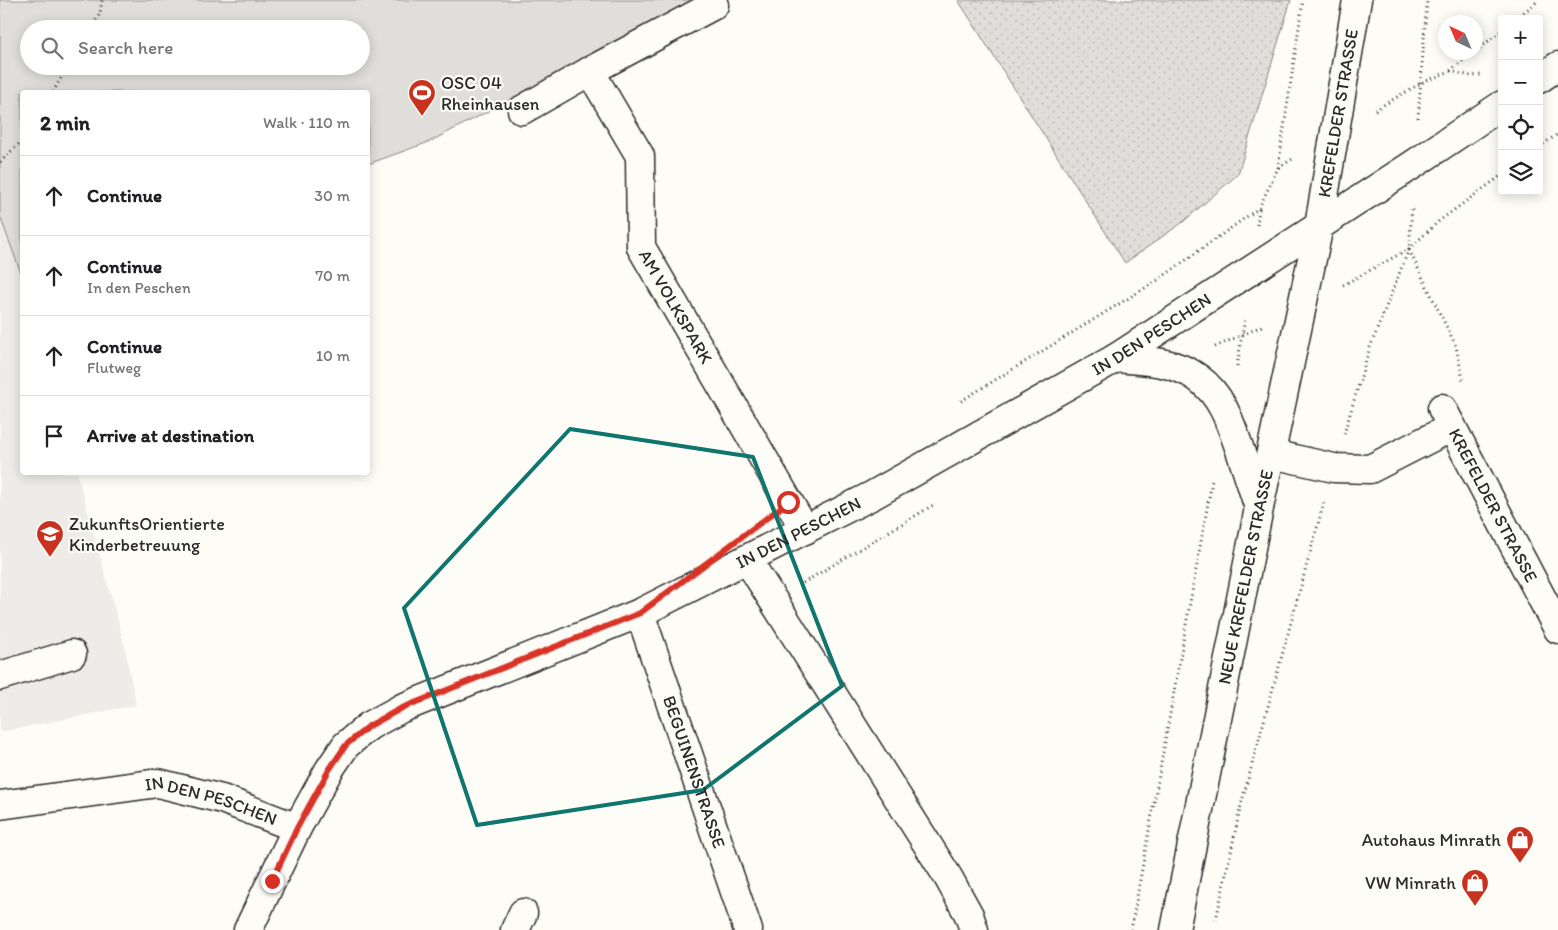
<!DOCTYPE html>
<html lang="en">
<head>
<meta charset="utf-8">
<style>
  :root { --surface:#fff; --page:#f6f6f6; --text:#202124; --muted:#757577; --line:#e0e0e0 }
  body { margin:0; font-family:Itim,sans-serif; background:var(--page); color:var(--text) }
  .controls { position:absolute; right:15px; top:15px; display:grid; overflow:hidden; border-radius:5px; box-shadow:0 2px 12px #0003 }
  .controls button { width:45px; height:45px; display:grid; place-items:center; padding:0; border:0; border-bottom:1px solid var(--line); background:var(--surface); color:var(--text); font:25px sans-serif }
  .compass { position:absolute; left:1438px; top:15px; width:45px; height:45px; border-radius:50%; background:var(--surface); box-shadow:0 2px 12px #0003; rotate:316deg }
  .stop { position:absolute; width:15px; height:15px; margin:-11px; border:4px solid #d93025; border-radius:50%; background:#fff }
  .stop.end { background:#d93025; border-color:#fff; box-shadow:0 1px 5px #0008 }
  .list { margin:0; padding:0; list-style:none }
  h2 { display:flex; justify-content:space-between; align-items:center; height:65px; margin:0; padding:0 20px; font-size:21px }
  h2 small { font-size:16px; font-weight:400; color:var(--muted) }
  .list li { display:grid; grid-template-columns:32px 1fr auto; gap:15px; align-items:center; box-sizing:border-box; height:80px; padding:0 20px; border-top:1px solid var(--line) }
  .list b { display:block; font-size:19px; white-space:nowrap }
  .list p { margin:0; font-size:16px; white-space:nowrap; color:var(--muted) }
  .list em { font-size:16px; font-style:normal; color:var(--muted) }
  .icon { flex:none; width:28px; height:28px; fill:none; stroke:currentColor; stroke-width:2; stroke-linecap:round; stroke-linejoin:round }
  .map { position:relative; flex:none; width:1558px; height:930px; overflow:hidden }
  .search { position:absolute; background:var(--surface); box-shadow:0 2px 12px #0003; left:20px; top:20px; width:350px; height:55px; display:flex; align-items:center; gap:12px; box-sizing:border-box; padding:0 18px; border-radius:28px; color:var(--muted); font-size:19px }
  .panel { position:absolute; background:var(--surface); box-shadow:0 2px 12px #0003; left:20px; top:90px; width:350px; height:385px; border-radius:5px }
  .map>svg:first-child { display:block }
  .built { fill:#edece8 }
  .park { fill:url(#park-dots); stroke:#858482 }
  .pitch { fill:#dfdeda; stroke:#858482; fill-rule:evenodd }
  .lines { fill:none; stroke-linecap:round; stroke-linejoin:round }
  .minor-casing { stroke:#2b2b2b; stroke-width:31 }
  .major-casing { stroke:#2b2b2b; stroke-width:31 }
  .path { stroke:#2b2b2b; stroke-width:3; stroke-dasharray:1 4; stroke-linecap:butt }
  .minor { stroke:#fdfcf7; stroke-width:28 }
  .major { stroke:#fdfcf7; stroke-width:28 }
  .route { stroke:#d93025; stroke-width:6 }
  .marked { fill:none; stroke:#0f766e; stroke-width:4; stroke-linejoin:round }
  .labels { text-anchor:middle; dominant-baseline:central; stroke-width:4.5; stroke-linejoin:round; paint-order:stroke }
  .poi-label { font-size:18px; fill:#2b2b2b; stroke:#fdfcf7; text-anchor:start }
  .street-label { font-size:18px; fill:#2b2b2b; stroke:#fdfcf7 }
</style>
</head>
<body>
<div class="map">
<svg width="1558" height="930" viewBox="0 0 1558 930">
  <defs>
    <pattern id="park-dots" width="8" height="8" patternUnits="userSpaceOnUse" patternTransform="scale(1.25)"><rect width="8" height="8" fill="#dfdeda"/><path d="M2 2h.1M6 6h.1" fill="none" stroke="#c0bfbb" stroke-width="1.8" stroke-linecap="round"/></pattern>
  </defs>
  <rect width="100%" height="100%" fill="#fdfcf7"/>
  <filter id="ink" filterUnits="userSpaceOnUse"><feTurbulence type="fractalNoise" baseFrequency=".02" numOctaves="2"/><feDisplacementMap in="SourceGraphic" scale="10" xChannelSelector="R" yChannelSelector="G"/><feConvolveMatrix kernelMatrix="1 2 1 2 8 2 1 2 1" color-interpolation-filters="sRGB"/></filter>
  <g filter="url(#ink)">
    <polygon class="built" points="0,216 22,276 22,472 77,473 124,643 136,705 0,732"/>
    <polygon class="park" points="958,0 1291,0 1238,174 1183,222 1125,263"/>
    <path class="pitch" d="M0,0H703L429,142L368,164V92H22V276L0,216ZM29,29H361V66H29Z"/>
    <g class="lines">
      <defs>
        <g id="minor">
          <path id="s1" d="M714,5L590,71L640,156L641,247L805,530"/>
          <polyline points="522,110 590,71"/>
          <path id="s2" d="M1442,408L1558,629"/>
          <polyline points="1272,454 1334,468 1370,469 1452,427"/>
          <polyline points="747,559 948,877 969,915 974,930"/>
          <path id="s3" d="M640,613L748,930"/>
          <polyline points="0,676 72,654"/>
          <path id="s4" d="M0,805L158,783L222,799L297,828"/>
          <path id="s5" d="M248,930L297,828L329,770L346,745L369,726L402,708L640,613L873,495L1116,358L1319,226L1357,0"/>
          <polyline points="515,930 523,913"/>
        </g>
        <g id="major">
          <polyline points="1539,79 1558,66"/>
          <path d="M1116,358C1143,360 1175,361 1198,378C1223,396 1231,425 1241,453C1247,471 1253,490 1259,508"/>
          <path id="s6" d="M1175,930L1259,508L1319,226L1414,164L1502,105"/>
        </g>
      </defs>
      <use href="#minor" class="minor-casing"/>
      <use href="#major" class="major-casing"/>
      <g class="path">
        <polyline points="1516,19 1539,0"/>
        <polyline points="91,29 100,13 102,0"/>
        <polyline points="1476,51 1502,30"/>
        <polyline points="1450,71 1471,76 1481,75"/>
        <polyline points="53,92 68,66"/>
        <polyline points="1375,110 1421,83 1450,71 1473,52"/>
        <polyline points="1418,118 1427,0"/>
        <polyline points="1539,147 1558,134"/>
        <polyline points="0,162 22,141"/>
        <polyline points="1278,168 1303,0"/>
        <polyline points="1257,225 1259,209"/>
        <polyline points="1409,250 1456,346 1463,380"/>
        <polyline points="1343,285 1409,249 1439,221 1502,175"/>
        <polyline points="1215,347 1262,326"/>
        <polyline points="1237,366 1245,318"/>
        <polyline points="961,401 1158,280 1259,208 1278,168 1294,158"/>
        <polyline points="1344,434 1369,350 1409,249 1412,209"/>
        <polyline points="803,583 935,504"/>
        <polyline points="1216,920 1241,805 1324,502"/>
        <polyline points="1131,930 1212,481"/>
      </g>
      <use href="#minor" class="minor"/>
      <use href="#major" class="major"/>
    </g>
  </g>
  <g class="lines" filter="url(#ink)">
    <polyline class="route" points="272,881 297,828 329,770 346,745 369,726 402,708 640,613 788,502"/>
  </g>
  <path class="marked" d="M570,429L753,457L842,686L703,790L477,825L404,608Z"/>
  <defs>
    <symbol id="stadium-pin" viewBox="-11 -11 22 30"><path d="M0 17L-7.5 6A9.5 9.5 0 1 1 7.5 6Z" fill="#c8321e" stroke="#fdfcf7"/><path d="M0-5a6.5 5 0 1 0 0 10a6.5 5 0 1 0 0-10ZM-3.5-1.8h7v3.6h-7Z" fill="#fff"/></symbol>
    <symbol id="school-pin" viewBox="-11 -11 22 30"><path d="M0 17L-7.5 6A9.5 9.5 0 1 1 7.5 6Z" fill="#c8321e" stroke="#fdfcf7"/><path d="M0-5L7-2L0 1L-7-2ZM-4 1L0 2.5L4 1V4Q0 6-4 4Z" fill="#fff"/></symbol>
    <symbol id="shop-pin" viewBox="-11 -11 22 30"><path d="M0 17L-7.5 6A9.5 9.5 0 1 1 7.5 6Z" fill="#c8321e" stroke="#fdfcf7"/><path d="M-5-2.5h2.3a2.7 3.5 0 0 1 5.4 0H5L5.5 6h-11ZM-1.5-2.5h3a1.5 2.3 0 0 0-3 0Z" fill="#fff"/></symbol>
  </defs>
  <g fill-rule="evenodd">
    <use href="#stadium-pin" x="406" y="77" width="32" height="43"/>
    <use href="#school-pin" x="34" y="518" width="32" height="43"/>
    <use href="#shop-pin" x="1504" y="824" width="32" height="43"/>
    <use href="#shop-pin" x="1459" y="867" width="32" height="43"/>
  </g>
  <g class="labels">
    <g class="poi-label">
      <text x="441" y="83">OSC 04<tspan x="441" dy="21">Rheinhausen</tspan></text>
      <text x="69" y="524">ZukunftsOrientierte<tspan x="69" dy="21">Kinderbetreuung</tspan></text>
      <text x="1501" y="840" text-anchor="end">Autohaus Minrath</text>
      <text x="1456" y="883" text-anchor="end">VW Minrath</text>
    </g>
    <g class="street-label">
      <text stroke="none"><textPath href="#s5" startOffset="1430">KREFELDER STRASSE</textPath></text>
      <text stroke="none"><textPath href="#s1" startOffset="399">AM VOLKSPARK</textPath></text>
      <text stroke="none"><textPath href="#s5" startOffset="1116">IN DEN PESCHEN</textPath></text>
      <text stroke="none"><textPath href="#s2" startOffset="110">KREFELDER STRASSE</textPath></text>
      <text stroke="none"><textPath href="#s5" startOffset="711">IN DEN PESCHEN</textPath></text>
      <text stroke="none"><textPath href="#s6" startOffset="360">NEUE KREFELDER STRASSE</textPath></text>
      <text stroke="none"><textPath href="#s3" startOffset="168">BEGUINENSTRASSE</textPath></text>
      <text stroke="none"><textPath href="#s4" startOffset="215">IN DEN PESCHEN</textPath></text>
    </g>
  </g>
</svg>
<div class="controls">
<button>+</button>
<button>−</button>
<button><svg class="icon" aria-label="locate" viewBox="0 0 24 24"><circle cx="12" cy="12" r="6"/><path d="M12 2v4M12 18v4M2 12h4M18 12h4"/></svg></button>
<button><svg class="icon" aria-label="layers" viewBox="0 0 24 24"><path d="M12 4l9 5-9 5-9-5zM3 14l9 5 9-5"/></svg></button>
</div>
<svg class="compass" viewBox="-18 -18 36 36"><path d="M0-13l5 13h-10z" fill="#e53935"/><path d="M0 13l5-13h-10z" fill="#757577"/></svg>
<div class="stop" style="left:788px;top:502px"></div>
<div class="stop end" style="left:272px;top:881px"></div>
<div class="search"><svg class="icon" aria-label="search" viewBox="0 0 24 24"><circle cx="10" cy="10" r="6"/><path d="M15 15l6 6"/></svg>Search here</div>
<section class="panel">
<h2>2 min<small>Walk · 110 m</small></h2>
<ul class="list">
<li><svg class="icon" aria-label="ahead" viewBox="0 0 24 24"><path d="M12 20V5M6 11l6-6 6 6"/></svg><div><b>Continue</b></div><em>30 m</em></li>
<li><svg class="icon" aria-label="ahead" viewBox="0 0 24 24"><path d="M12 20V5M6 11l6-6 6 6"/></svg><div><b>Continue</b><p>In den Peschen</p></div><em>70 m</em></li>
<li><svg class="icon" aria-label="ahead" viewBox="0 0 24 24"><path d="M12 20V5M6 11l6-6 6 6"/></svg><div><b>Continue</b><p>Flutweg</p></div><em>10 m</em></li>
<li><svg class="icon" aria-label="arrive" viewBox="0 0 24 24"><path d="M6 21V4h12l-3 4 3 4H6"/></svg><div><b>Arrive at destination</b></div></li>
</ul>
</section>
</div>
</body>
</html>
